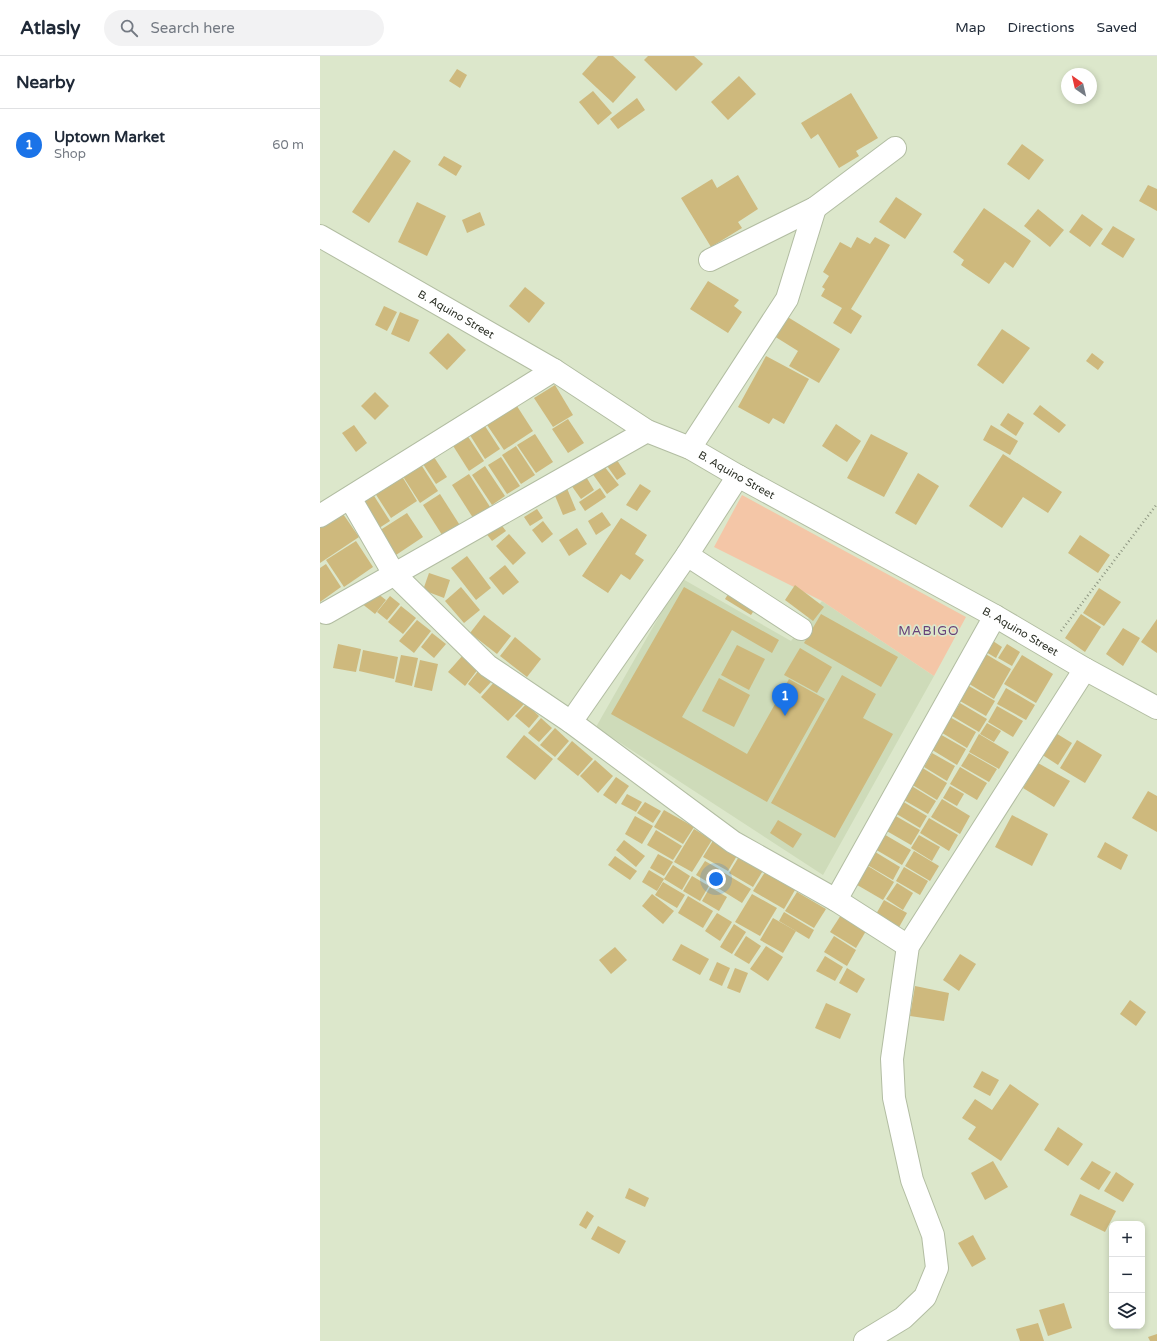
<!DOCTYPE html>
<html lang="en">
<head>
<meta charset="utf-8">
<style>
  :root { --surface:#fff; --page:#f2f2f3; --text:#1f2937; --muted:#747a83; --line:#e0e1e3; --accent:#1a73e8 }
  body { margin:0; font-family:"Varela Round",sans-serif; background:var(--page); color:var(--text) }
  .controls { position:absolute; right:12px; bottom:12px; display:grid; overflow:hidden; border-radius:8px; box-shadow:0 2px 6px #0003 }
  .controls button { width:36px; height:36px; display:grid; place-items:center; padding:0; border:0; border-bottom:1px solid var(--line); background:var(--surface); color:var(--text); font:20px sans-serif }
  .compass { position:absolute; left:741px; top:12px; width:36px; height:36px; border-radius:50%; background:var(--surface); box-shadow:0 2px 6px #0003; rotate:326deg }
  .you { position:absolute; left:396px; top:823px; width:14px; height:14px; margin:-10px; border:3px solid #fff; border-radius:50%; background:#1a73e8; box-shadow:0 0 0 6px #1a73e833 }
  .badge { display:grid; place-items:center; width:26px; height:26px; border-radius:50%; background:var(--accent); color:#fff; font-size:13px; font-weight:700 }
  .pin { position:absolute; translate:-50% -33px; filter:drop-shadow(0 1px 2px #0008) }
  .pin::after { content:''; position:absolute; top:21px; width:14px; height:12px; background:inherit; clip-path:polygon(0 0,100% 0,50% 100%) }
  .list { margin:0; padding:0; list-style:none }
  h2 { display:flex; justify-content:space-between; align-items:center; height:52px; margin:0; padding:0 16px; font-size:17px }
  h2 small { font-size:13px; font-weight:400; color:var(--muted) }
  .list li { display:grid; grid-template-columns:26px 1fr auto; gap:12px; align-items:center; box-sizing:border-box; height:72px; padding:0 16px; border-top:1px solid var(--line) }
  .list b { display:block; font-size:15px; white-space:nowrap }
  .list p { margin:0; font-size:13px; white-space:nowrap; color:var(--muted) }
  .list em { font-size:13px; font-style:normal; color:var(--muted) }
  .icon { flex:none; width:22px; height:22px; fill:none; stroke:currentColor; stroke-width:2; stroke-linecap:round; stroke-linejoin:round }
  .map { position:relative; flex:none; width:837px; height:1285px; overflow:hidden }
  header { display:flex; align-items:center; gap:24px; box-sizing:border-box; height:56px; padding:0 20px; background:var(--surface); border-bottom:1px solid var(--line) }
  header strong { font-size:19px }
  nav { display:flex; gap:22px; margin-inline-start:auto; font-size:14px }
  .search { width:280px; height:36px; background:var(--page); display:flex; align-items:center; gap:10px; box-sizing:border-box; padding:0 14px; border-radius:22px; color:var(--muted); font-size:15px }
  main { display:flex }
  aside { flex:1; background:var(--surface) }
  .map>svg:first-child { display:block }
  .built { fill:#cedbb9 }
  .green { fill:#f4c6a7 }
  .building { fill:#ceb97d }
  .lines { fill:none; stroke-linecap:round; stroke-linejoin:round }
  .minor-casing { stroke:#b2bda2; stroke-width:24 }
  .path { stroke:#8d9581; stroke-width:2.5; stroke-dasharray:1 3; stroke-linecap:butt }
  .minor { stroke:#fff; stroke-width:22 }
  .labels { text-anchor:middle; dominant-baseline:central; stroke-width:3.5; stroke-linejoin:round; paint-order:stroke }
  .street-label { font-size:11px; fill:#2b2f25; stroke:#dce7cb }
  .quarter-label { font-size:13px; letter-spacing:1px; fill:#674179; stroke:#dce7cb }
</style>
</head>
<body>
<header>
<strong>Atlasly</strong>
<div class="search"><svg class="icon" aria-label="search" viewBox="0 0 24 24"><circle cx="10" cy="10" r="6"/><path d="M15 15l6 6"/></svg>Search here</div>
<nav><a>Map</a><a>Directions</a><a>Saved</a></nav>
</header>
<main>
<aside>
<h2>Nearby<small></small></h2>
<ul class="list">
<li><span class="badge">1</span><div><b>Uptown Market</b><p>Shop</p></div><em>60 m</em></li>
</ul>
</aside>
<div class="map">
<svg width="837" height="1285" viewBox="0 0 837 1285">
  <rect width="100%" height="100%" fill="#dce7cb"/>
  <polygon class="built" points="361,522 471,585 502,545 614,620 503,819 276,671"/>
  <polygon class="green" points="422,439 646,561 614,620 502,545 394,491"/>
  <g class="building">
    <polygon points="278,0 293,0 316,21 293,47 262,18"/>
    <polygon points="328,0 374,0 383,8 356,35 324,4"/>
    <polygon points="137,13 147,19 140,32 129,25"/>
    <polygon points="419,20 436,38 408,64 391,46"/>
    <polygon points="273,35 292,57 278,69 259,46"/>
    <polygon points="531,37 558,82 536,95 539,100 519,112 498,78 491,83 481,67"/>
    <polygon points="317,42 325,54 298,73 290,63"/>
    <polygon points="702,88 724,104 709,124 687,108"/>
    <polygon points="74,94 91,105 49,167 32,156"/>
    <polygon points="124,100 142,110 136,120 118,109"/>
    <polygon points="418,119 438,153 418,166 422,172 391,191 361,142 392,123 397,132"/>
    <polygon points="828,129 837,133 837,155 819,145"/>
    <polygon points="576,141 602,158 585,183 559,166"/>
    <polygon points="97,146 126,160 107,200 78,186"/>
    <polygon points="664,152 711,185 693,212 685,206 669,228 641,209 644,204 633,196"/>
    <polygon points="718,153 744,174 730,191 704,170"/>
    <polygon points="160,156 165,169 147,177 142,164"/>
    <polygon points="762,158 783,173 770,191 749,176"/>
    <polygon points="793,170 815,183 803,202 781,188"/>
    <polygon points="537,181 550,188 555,181 570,189 531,253 542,260 531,278 513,267 522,252 501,240 505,233 502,231 509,220 503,216 520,186 531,192"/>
    <polygon points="388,225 419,244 414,250 422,256 408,277 370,253"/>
    <polygon points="205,231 225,247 209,267 189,250"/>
    <polygon points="64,250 77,256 67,275 55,269"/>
    <polygon points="80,256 99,264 89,286 71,278"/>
    <polygon points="466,260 520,293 499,327 469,310 478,295 454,280"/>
    <polygon points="682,273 710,292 683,328 657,309"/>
    <polygon points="128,277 146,294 127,314 109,297"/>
    <polygon points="772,297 784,306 778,314 766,305"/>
    <polygon points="446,300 489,323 464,368 453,362 449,368 418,351"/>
    <polygon points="235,329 253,359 233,371 214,342"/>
    <polygon points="55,336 69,350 55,364 41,350"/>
    <polygon points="195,347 213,375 184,394 165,366"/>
    <polygon points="720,349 746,369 739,377 713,358"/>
    <polygon points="688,357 704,367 696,380 680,369"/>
    <polygon points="248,363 264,387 248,397 232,373"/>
    <polygon points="163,367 180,393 165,403 148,376"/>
    <polygon points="516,368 541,385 527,406 502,390"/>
    <polygon points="34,369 47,387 36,396 22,377"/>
    <polygon points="671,369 698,385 690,399 663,384"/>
    <polygon points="145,376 164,405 149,415 130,385"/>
    <polygon points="215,378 233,406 216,417 197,389"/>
    <polygon points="551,378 588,397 564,441 527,422"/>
    <polygon points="196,390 215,419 201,428 182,399"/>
    <polygon points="112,398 127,421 116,428 101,405"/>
    <polygon points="683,398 742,436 728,457 703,441 682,472 649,450"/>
    <polygon points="181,401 200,430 187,438 168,409"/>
    <polygon points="295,401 306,418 297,424 285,407"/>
    <polygon points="280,405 299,429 287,438 269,413"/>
    <polygon points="100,407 118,435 100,447 82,419"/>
    <polygon points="165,410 185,440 172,449 152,419"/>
    <polygon points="80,417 97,445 71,462 53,434"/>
    <polygon points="598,417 619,430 596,469 575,457"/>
    <polygon points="149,418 172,454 155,465 132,429"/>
    <polygon points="265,419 274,434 261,443 251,429"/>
    <polygon points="320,428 331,435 317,455 306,449"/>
    <polygon points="246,430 256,454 243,459 233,435"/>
    <polygon points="280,432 286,441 265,455 259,446"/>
    <polygon points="51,435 70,465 53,476 34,446"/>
    <polygon points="120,438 141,471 124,482 103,449"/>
    <polygon points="217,453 223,462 210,470 204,461"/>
    <polygon points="21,455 39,481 0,507 0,468"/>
    <polygon points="282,456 291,469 276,479 268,465"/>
    <polygon points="87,457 103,481 70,503 54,478"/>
    <polygon points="301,462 327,479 315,498 324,504 310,524 301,518 288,537 262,520"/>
    <polygon points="223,465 233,478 222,487 212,474"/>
    <polygon points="179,466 186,475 172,485 165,476"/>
    <polygon points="257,472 267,488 249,500 239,484"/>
    <polygon points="189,478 206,497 193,509 176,490"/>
    <polygon points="760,479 790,499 778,517 748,497"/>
    <polygon points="36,485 53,511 24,531 6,504"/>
    <polygon points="147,500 171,532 156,544 131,512"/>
    <polygon points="6,508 21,531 0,546 0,512"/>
    <polygon points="185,509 199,526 183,539 169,522"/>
    <polygon points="109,517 130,524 124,542 103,534"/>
    <polygon points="475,529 504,551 493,565 465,544"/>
    <polygon points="141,531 160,554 144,567 125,545"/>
    <polygon points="364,531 459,584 452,597 412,574 362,661 427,698 469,623 505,643 447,746 291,658"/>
    <polygon points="412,532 439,547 431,559 405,543"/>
    <polygon points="779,532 801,546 784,570 763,557"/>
    <polygon points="53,534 66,544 55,558 41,547"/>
    <polygon points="70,540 80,548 67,564 57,556"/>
    <polygon points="81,550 96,562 83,578 68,566"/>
    <polygon points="501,558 578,601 561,631 484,587"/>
    <polygon points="761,558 781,571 765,596 745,582"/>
    <polygon points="164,559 191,580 177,598 150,577"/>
    <polygon points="837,563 837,597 821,586"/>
    <polygon points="97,564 111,575 94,597 79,585"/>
    <polygon points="803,572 820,582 803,610 786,598"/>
    <polygon points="112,577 126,588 114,602 101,591"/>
    <polygon points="195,581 221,603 207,621 180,600"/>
    <polygon points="673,585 682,591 676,602 666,596"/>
    <polygon points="18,588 41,593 36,616 13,612"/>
    <polygon points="687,588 700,596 692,610 678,602"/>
    <polygon points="417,589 445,603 429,634 401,619"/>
    <polygon points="480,592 512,611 497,637 464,619"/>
    <polygon points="43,594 78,601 74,623 39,615"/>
    <polygon points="664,597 691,613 674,643 646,626"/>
    <polygon points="81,599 98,602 92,630 75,626"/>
    <polygon points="143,599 159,612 145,630 128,616"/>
    <polygon points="702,599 733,618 716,647 684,628"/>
    <polygon points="100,604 118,608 112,635 94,631"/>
    <polygon points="159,614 172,625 160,638 148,628"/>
    <polygon points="522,619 556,638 543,662 573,678 515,782 451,747"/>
    <polygon points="399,622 430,639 414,671 382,655"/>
    <polygon points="176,624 204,648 188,665 161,641"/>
    <polygon points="649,630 675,645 666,660 640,645"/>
    <polygon points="686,632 715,649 706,664 677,648"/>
    <polygon points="640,647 667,663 659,676 632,660"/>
    <polygon points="206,648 219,660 209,672 195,660"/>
    <polygon points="677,650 703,665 693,681 668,666"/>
    <polygon points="628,660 656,676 647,692 619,675"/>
    <polygon points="221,662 232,672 219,686 208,677"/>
    <polygon points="667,667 681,675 674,686 660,678"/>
    <polygon points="235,672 249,685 235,701 220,689"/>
    <polygon points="734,676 752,687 738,709 721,698"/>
    <polygon points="618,677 646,693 637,709 609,692"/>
    <polygon points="659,678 689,696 679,713 649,696"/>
    <polygon points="204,679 233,703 215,724 186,701"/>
    <polygon points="757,684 782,699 765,727 740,712"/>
    <polygon points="252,685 273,703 258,720 237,703"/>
    <polygon points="612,697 635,710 627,725 604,711"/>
    <polygon points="649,697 677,713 669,726 641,710"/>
    <polygon points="275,704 293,720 278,737 260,720"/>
    <polygon points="718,707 750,725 734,751 703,732"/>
    <polygon points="601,711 627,727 617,744 591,728"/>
    <polygon points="640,711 667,727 657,744 630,728"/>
    <polygon points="296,721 309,730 296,748 283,739"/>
    <polygon points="590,729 616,745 608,758 582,743"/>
    <polygon points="630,730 644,738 637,750 623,742"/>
    <polygon points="828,735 837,740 837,776 812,762"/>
    <polygon points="307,738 322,746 316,756 301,748"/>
    <polygon points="622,743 650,760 640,778 611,761"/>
    <polygon points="582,745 607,760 600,772 575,757"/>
    <polygon points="325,746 341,755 333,767 317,757"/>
    <polygon points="344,754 374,771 363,788 334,771"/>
    <polygon points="574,759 600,774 591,789 565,774"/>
    <polygon points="692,759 728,778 712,810 675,791"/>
    <polygon points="315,760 333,770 322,788 305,778"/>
    <polygon points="609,762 638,779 629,795 600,777"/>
    <polygon points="458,764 482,778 473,792 450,777"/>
    <polygon points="374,773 392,784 372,816 354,806"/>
    <polygon points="336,774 362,790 353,804 327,789"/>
    <polygon points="562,777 591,794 582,809 553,792"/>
    <polygon points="599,779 620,791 612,805 591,792"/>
    <polygon points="394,783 418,798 408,815 383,801"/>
    <polygon points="304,784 325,800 316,811 296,794"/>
    <polygon points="785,786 808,799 801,814 777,801"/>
    <polygon points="552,794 580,811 573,824 544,807"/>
    <polygon points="594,795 619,810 610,825 585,810"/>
    <polygon points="338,798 353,806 344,820 330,812"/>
    <polygon points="420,799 444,813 433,831 409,817"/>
    <polygon points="295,800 317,815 310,824 288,809"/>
    <polygon points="385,805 399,813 391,828 376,819"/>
    <polygon points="543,807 574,826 563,844 532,826"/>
    <polygon points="353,809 370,820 362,834 344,823"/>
    <polygon points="584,811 608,825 600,839 576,825"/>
    <polygon points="329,814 344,823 337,835 322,826"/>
    <polygon points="401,815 431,833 422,847 393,829"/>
    <polygon points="445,816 475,834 464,853 433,835"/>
    <polygon points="372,820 389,830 380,845 363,835"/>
    <polygon points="343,826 365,839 357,852 335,839"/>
    <polygon points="577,827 593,837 583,854 566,843"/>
    <polygon points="390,831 407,841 399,855 382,845"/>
    <polygon points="477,836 506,853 494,872 465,855"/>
    <polygon points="332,838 354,855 343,868 322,850"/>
    <polygon points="432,838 457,852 440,880 415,866"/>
    <polygon points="368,840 393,855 383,872 358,857"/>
    <polygon points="564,844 587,857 578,873 555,860"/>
    <polygon points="464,856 494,874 489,883 459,865"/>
    <polygon points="397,857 412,866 400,885 385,875"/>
    <polygon points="521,859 546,875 536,892 510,876"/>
    <polygon points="453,862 476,875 463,897 440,884"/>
    <polygon points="414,868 426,876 412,898 400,891"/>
    <polygon points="426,880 441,890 429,908 414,899"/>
    <polygon points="514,880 536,894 527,910 504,896"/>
    <polygon points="361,888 389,903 380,919 352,904"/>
    <polygon points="446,890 463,901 448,925 430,913"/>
    <polygon points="295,891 307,904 291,918 279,904"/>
    <polygon points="640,898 656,908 639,935 623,924"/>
    <polygon points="505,900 523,911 515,925 496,915"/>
    <polygon points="397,906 410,912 402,930 389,924"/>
    <polygon points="415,912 428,917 420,937 407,932"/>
    <polygon points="527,912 545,923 537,937 519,927"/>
    <polygon points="595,930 629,937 624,965 590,960"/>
    <polygon points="810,944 826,956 816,970 800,958"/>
    <polygon points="506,947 531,958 520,983 495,972"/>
    <polygon points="662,1015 679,1024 670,1040 653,1031"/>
    <polygon points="690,1028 719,1048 681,1105 648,1083 656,1071 642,1062 655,1043 672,1054"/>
    <polygon points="738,1071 763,1088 748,1110 724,1094"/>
    <polygon points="673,1105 688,1131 665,1144 651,1117"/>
    <polygon points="772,1105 791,1116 779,1134 760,1123"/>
    <polygon points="796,1116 814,1128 803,1146 784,1135"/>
    <polygon points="309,1132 329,1142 325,1151 305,1142"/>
    <polygon points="760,1138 796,1155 785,1176 750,1159"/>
    <polygon points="267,1155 274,1160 266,1173 259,1169"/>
    <polygon points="278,1170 306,1185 299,1198 271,1183"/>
    <polygon points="653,1179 666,1203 652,1211 638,1187"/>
    <polygon points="744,1247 752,1272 728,1280 719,1254"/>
    <polygon points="718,1267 724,1285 700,1285 696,1273"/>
    <polygon points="837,1278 837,1285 830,1285 828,1281"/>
  </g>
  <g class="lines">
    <defs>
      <g id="minor">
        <path id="s1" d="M0,180L234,314L327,375L370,392L418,420L675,560L765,613L837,652"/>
        <polyline points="390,204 495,152 575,92"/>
        <polyline points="370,392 467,243 495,152"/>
        <polyline points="30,442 74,518 168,610 251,666 413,786 516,844 588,890"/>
        <polyline points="0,460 234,314"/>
        <polyline points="367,499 481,573"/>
        <polyline points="6,557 327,375"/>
        <polyline points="251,666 367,499 418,420"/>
        <polyline points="516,844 675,560"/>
        <polyline points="545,1285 583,1262 605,1241 617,1212 613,1179 592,1124 574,1042 572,1003 588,890 765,613"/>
      </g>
    </defs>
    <use href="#minor" class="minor-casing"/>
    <polyline class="path" points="741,575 837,448"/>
    <use href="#minor" class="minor"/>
  </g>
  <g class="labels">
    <g class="street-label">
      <text stroke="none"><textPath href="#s1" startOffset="157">B. Aquino Street</textPath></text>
      <text stroke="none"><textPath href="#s1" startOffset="481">B. Aquino Street</textPath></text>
      <text stroke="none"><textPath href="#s1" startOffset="805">B. Aquino Street</textPath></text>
    </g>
    <g class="quarter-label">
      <text x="609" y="575">MABIGO</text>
    </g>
  </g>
</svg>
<div class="controls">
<button>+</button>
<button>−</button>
<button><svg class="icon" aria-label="layers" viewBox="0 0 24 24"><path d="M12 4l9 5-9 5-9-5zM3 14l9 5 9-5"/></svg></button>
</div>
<svg class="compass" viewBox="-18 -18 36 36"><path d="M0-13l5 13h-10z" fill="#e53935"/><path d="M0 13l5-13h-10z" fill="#747a83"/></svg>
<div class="you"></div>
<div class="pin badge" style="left:465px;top:660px">1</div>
</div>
</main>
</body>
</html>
